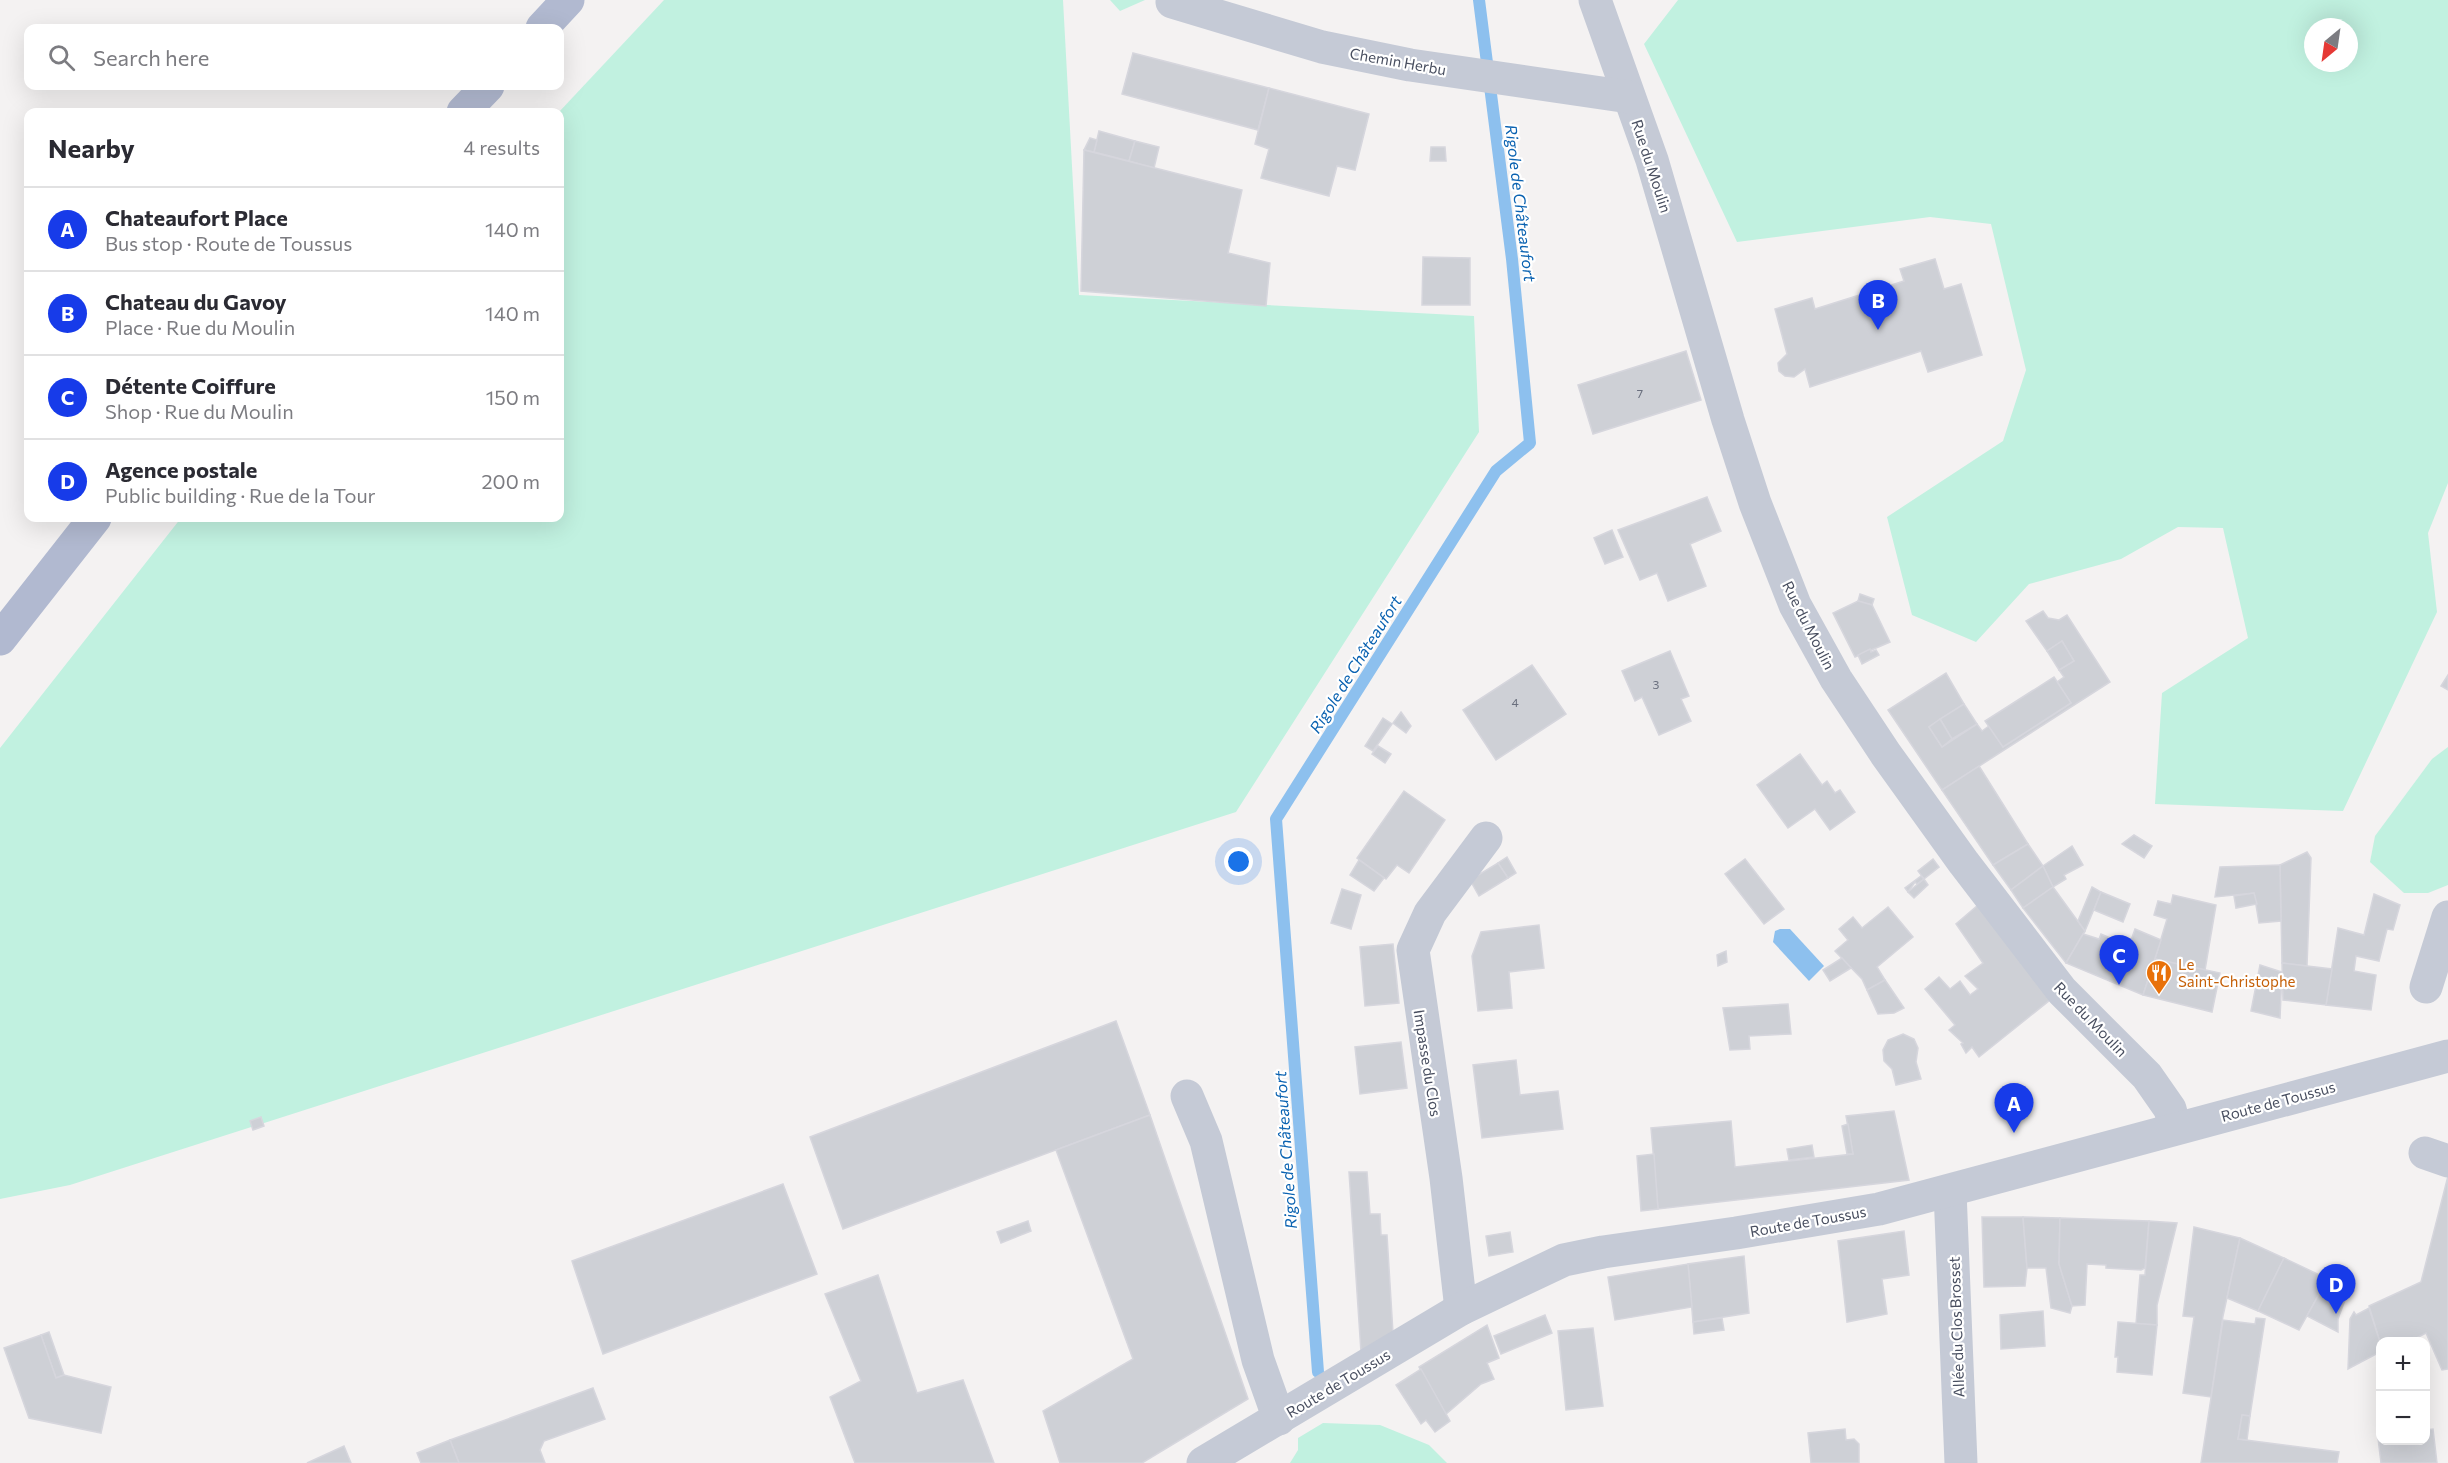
<!DOCTYPE html>
<html lang="en">
<head>
<meta charset="utf-8">
<style>
  :root { --surface:#fff; --page:#f2f2f3; --text:#2b2b33; --muted:#7c7c81; --line:#e1e1e2; --accent:#173be9 }
  body { margin:0; font-family:Commissioner,sans-serif; background:var(--page); color:var(--text) }
  .controls { position:absolute; right:18px; bottom:18px; display:grid; overflow:hidden; border-radius:12px; box-shadow:0 6px 24px #0002 }
  .controls button { width:54px; height:54px; display:grid; place-items:center; padding:0; border:0; border-bottom:2px solid var(--line); background:var(--surface); color:var(--text); font:30px sans-serif }
  .compass { position:absolute; left:2304px; top:18px; width:54px; height:54px; border-radius:50%; background:var(--surface); box-shadow:0 6px 24px #0002; rotate:209deg }
  .you { position:absolute; left:1239px; top:862px; width:21px; height:21px; margin:-15px; border:4px solid #fff; border-radius:50%; background:#1a73e8; box-shadow:0 0 0 9px #1a73e833 }
  .badge { display:grid; place-items:center; width:39px; height:39px; border-radius:50%; background:var(--accent); color:#fff; font-size:20px; font-weight:700 }
  .pin { position:absolute; translate:-50% -50px; filter:drop-shadow(0 2px 3px #0008) }
  .pin::after { content:''; position:absolute; top:32px; width:21px; height:18px; background:inherit; clip-path:polygon(0 0,100% 0,50% 100%) }
  .list { margin:0; padding:0; list-style:none }
  h2 { display:flex; justify-content:space-between; align-items:center; height:78px; margin:0; padding:0 24px; font-size:26px }
  h2 small { font-size:20px; font-weight:400; color:var(--muted) }
  .list li { display:grid; grid-template-columns:39px 1fr auto; gap:18px; align-items:center; box-sizing:border-box; height:84px; padding:0 24px; border-top:2px solid var(--line) }
  .list b { display:block; font-size:22px; white-space:nowrap }
  .list p { margin:0; font-size:20px; white-space:nowrap; color:var(--muted) }
  .list em { font-size:20px; font-style:normal; color:var(--muted) }
  .icon { flex:none; width:33px; height:33px; fill:none; stroke:currentColor; stroke-width:2; stroke-linecap:round; stroke-linejoin:round }
  .map { position:relative; flex:none; width:2448px; height:1463px; overflow:hidden }
  .search { position:absolute; background:var(--surface); box-shadow:0 6px 24px #0002; left:24px; top:24px; width:540px; height:66px; display:flex; align-items:center; gap:15px; box-sizing:border-box; padding:0 21px; border-radius:12px; color:var(--muted); font-size:22px }
  .panel { position:absolute; background:var(--surface); box-shadow:0 6px 24px #0002; left:24px; top:108px; width:540px; height:414px; border-radius:12px }
  .map>svg:first-child { display:block }
  .green { fill:#c1f1e0; fill-rule:evenodd }
  .water { fill:#8dc0ee }
  .lines { fill:none; stroke-linecap:round; stroke-linejoin:round }
  .stream { stroke:#8dc0ee; stroke-width:12 }
  .building { fill:#ced0d6; stroke:#d6d6dd; stroke-width:1.5 }
  .minor { stroke:#c5cad6; stroke-width:33 }
  .major { stroke:#b1b9d0; stroke-width:33 }
  .labels { text-anchor:middle; dominant-baseline:central; stroke-width:4.5; stroke-linejoin:round; paint-order:stroke }
  .number-label { font-size:12px; fill:#6a6f7e }
  .street-label { font-size:15px; fill:#494f60; stroke:#fff }
  .food-label { font-size:15px; fill:#c56008; stroke:#fff; text-anchor:start }
  .water-label { font-size:16px; font-style:italic; fill:#0a62b1; stroke:#fff }
</style>
</head>
<body>
<div class="map">
<svg width="2448" height="1463" viewBox="0 0 2448 1463">
  <rect width="100%" height="100%" fill="#f4f2f2"/>
  <g class="green">
    <polygon points="664,0 1063,0 1079,295 1474,316 1479,432 1236,812 70,1185 0,1199 0,748 181,518 560,518 559,112"/>
    <polygon points="1110,0 1145,0 1120,11"/>
    <path d="M1678,0H2448V483L2428,533L2437,612L2343,811L2155,804L2162,693L2248,638L2223,528L2178,527L2121,559L2029,584L1976,642L1912,615L1887,517L2003,441L2026,370L1991,224L1930,217L1737,242L1644,44ZM2313,27H2349V63H2313Z"/>
    <polygon points="2448,747 2448,885 2428,893 2404,893 2370,862 2375,836 2432,759"/>
    <polygon points="1323,1423 1380,1425 1429,1445 1447,1463 1290,1463 1298,1450 1298,1438"/>
  </g>
  <polygon class="water" points="1780,929 1790,929 1824,966 1809,981 1773,942 1775,931"/>
  <g class="lines">
    <polyline class="stream" points="1318,1372 1276,819 1496,471 1530,443 1512,259 1479,0"/>
  </g>
  <g class="building">
    <polygon points="1133,53 1269,88 1258,130 1122,94"/>
    <polygon points="1269,88 1369,114 1355,170 1337,166 1329,196 1261,178 1269,149 1255,144"/>
    <polygon points="1099,131 1135,141 1129,161 1094,152"/>
    <polygon points="1090,138 1097,140 1094,152 1084,150"/>
    <polygon points="1135,141 1159,147 1154,168 1129,161"/>
    <polygon points="1431,147 1445,147 1446,161 1430,161"/>
    <polygon points="1084,150 1242,190 1228,253 1270,263 1266,306 1081,291"/>
    <polygon points="1423,257 1470,258 1470,305 1422,305"/>
    <polygon points="1935,259 1944,289 1961,284 1982,355 1928,372 1921,351 1810,387 1805,369 1794,377 1785,376 1779,371 1778,363 1787,354 1775,309 1812,298 1815,309 1904,281 1900,269"/>
    <polygon points="1686,351 1701,400 1593,434 1578,385"/>
    <polygon points="1707,497 1721,531 1690,544 1706,586 1668,601 1657,573 1640,580 1618,530"/>
    <polygon points="1612,530 1623,557 1605,564 1594,538"/>
    <polygon points="1860,594 1874,599 1872,605 1858,601"/>
    <polygon points="1858,601 1872,605 1890,642 1855,657 1833,613"/>
    <polygon points="2043,611 2048,618 2059,620 2067,615 2110,682 1942,790 1888,710 1946,673 1964,704 1929,727 1942,747 1977,724 1982,731 1989,726 2003,747 2071,703 2057,682 2064,677 2059,670 2074,661 2062,641 2047,651 2026,621"/>
    <polygon points="2062,641 2074,661 2059,670 2047,651"/>
    <polygon points="1870,649 1871,652 1876,650 1879,655 1862,664 1858,655"/>
    <polygon points="1670,651 1689,696 1681,699 1691,721 1659,735 1642,697 1635,701 1622,671"/>
    <polygon points="1532,665 1566,714 1496,760 1463,710"/>
    <polygon points="2448,675 2448,690 2441,686"/>
    <polygon points="2054,677 2071,703 2003,747 1985,721"/>
    <polygon points="1964,704 1977,724 1952,739 1940,719"/>
    <polygon points="1401,712 1411,726 1406,733 1393,723"/>
    <polygon points="1383,718 1392,724 1373,751 1365,746"/>
    <polygon points="1940,719 1952,739 1942,747 1929,727"/>
    <polygon points="1378,746 1391,754 1385,763 1372,754"/>
    <polygon points="1800,754 1822,785 1827,781 1835,793 1840,790 1855,812 1830,830 1815,809 1788,828 1757,785"/>
    <polygon points="1979,766 2028,844 1993,865 1942,790"/>
    <polygon points="1404,791 1445,820 1409,873 1397,865 1386,879 1357,858"/>
    <polygon points="2134,835 2152,846 2144,858 2122,844"/>
    <polygon points="2028,844 2043,866 2011,890 1993,865"/>
    <polygon points="2072,846 2083,865 2064,875 2066,879 2053,887 2043,866"/>
    <polygon points="2307,852 2311,858 2307,966 2282,963 2280,865"/>
    <polygon points="1507,857 1516,873 1508,878 1498,863"/>
    <polygon points="1745,859 1784,909 1764,924 1725,874"/>
    <polygon points="1933,859 1939,867 1924,879 1918,871"/>
    <polygon points="1359,860 1384,878 1374,891 1350,875"/>
    <polygon points="1498,863 1508,878 1479,896 1470,880"/>
    <polygon points="2280,865 2281,921 2259,923 2254,893 2215,897 2220,867"/>
    <polygon points="2043,866 2053,887 2023,908 2011,890"/>
    <polygon points="1921,876 1924,879 1917,884 1915,882 1908,892 1905,888"/>
    <polygon points="1924,879 1928,885 1914,898 1908,892"/>
    <polygon points="2053,887 2085,931 2066,963 2023,908"/>
    <polygon points="2092,887 2101,892 2085,931 2078,921"/>
    <polygon points="1342,889 1361,895 1351,929 1331,923"/>
    <polygon points="2101,892 2130,904 2123,922 2094,910"/>
    <polygon points="2254,893 2257,904 2236,908 2234,896"/>
    <polygon points="2374,894 2400,905 2393,930 2387,929 2379,961 2356,956 2354,971 2376,975 2371,1010 2326,1005 2338,928 2364,935"/>
    <polygon points="2173,895 2216,905 2205,970 2155,959 2167,919 2154,915 2158,901 2171,904"/>
    <polygon points="1978,905 2050,1000 1979,1057 1972,1047 1966,1053 1961,1044 1963,1043 1949,1030 1955,1025 1925,989 1939,977 1950,989 1960,981 1970,995 1978,989 1965,976 1983,963 1956,924"/>
    <polygon points="1888,907 1913,937 1877,967 1885,980 1867,990 1862,979 1835,951 1848,940 1839,929 1853,917 1862,928"/>
    <polygon points="1539,925 1544,968 1509,972 1512,1008 1478,1011 1472,956 1481,932"/>
    <polygon points="2135,929 2161,940 2143,995 2066,963 2083,934 2099,939 2101,934 2129,946"/>
    <polygon points="1393,944 1399,1003 1365,1006 1360,947"/>
    <polygon points="1726,951 1727,962 1718,966 1717,955"/>
    <polygon points="1842,958 1851,968 1830,981 1823,970"/>
    <polygon points="2155,959 2220,973 2212,1012 2143,995"/>
    <polygon points="2282,963 2332,969 2326,1005 2283,1000"/>
    <polygon points="2260,965 2282,972 2280,1018 2251,1011"/>
    <polygon points="1885,980 1904,1008 1894,1013 1878,1014 1867,990"/>
    <polygon points="1788,1004 1791,1034 1749,1036 1750,1049 1730,1050 1723,1008"/>
    <polygon points="1116,1021 1150,1115 843,1229 810,1137"/>
    <polygon points="1903,1034 1914,1039 1918,1048 1916,1062 1921,1079 1896,1085 1892,1069 1884,1061 1883,1050 1888,1040"/>
    <polygon points="1401,1042 1407,1088 1360,1094 1355,1047"/>
    <polygon points="1516,1060 1520,1095 1558,1091 1563,1129 1482,1138 1473,1065"/>
    <polygon points="1894,1111 1909,1180 1658,1209 1651,1128 1731,1121 1735,1167 1853,1154 1846,1116"/>
    <polygon points="1150,1115 1248,1399 1142,1463 1060,1463 1043,1411 1133,1359 1056,1150"/>
    <polygon points="261,1117 264,1126 253,1130 250,1121"/>
    <polygon points="1848,1124 1853,1154 1847,1154 1842,1126"/>
    <polygon points="1812,1145 1814,1157 1789,1160 1787,1149"/>
    <polygon points="1654,1154 1658,1209 1641,1211 1637,1156"/>
    <polygon points="1349,1172 1367,1172 1370,1214 1380,1214 1381,1235 1387,1235 1393,1333 1361,1352"/>
    <polygon points="2448,1176 2448,1369 2442,1370 2426,1333 2409,1342 2380,1342 2369,1306 2421,1282"/>
    <polygon points="783,1184 817,1274 603,1354 572,1261"/>
    <polygon points="1982,1217 2023,1217 2027,1268 2025,1286 1984,1287"/>
    <polygon points="2023,1217 2060,1218 2059,1264 2072,1306 2070,1313 2051,1308 2046,1268 2027,1268"/>
    <polygon points="2060,1218 2149,1221 2145,1268 2141,1270 2106,1268 2106,1265 2087,1264 2085,1305 2072,1306 2059,1264"/>
    <polygon points="1028,1221 1031,1231 1001,1243 997,1232"/>
    <polygon points="2149,1221 2177,1223 2157,1305 2157,1325 2136,1324 2140,1275 2145,1275"/>
    <polygon points="2194,1227 2240,1238 2223,1316 2211,1397 2183,1393 2194,1317 2183,1316"/>
    <polygon points="1904,1231 1909,1275 1882,1279 1887,1314 1847,1322 1838,1241"/>
    <polygon points="1510,1232 1513,1252 1489,1256 1486,1236"/>
    <polygon points="2240,1238 2284,1258 2258,1311 2227,1298"/>
    <polygon points="1744,1256 1749,1313 1693,1322 1688,1264"/>
    <polygon points="2284,1258 2330,1280 2323,1287 2299,1330 2258,1311"/>
    <polygon points="1688,1264 1692,1307 1615,1320 1608,1277"/>
    <polygon points="878,1275 917,1393 963,1380 994,1463 855,1463 830,1397 861,1381 825,1294"/>
    <polygon points="2330,1280 2354,1291 2345,1300 2338,1319 2338,1332 2307,1316 2323,1287"/>
    <polygon points="2369,1308 2380,1342 2380,1352 2348,1369 2350,1319 2354,1312 2356,1315"/>
    <polygon points="2043,1311 2045,1346 2001,1349 2000,1315"/>
    <polygon points="1545,1315 1552,1333 1501,1354 1494,1336"/>
    <polygon points="1722,1318 1724,1330 1694,1334 1693,1322"/>
    <polygon points="2256,1318 2265,1319 2250,1416 2242,1415 2238,1439 2339,1452 2337,1463 2201,1463 2223,1320 2255,1324"/>
    <polygon points="2118,1322 2157,1325 2152,1375 2117,1372 2118,1357 2115,1357"/>
    <polygon points="1487,1325 1499,1358 1487,1363 1494,1379 1481,1384 1446,1414 1419,1367"/>
    <polygon points="1593,1328 1603,1406 1566,1410 1558,1331"/>
    <polygon points="49,1332 64,1375 56,1378 41,1335"/>
    <polygon points="41,1335 56,1378 64,1375 111,1387 101,1433 29,1418 4,1348"/>
    <polygon points="1421,1369 1450,1421 1435,1432 1426,1420 1421,1424 1396,1385"/>
    <polygon points="593,1388 605,1419 544,1441 540,1450 545,1463 459,1463 450,1440"/>
    <polygon points="2242,1415 2250,1416 2247,1440 2238,1439"/>
    <polygon points="1845,1429 1846,1440 1854,1439 1859,1444 1859,1463 1811,1463 1808,1433"/>
    <polygon points="2433,1429 2437,1463 2381,1463 2378,1438 2380,1438 2380,1440 2426,1440 2426,1430"/>
    <polygon points="450,1440 459,1463 421,1463 417,1453"/>
    <polygon points="344,1446 351,1463 307,1463"/>
  </g>
  <g class="lines">
    <g class="minor">
      <polyline points="1595,0 1652,160 1728,420 1755,503 1795,605 1836,679 1885,753 1964,863 2062,991 2147,1076 2170,1109 2175,1128"/>
      <polyline points="1172,2 1322,47 1410,65 1629,97"/>
      <polyline points="2426,987 2448,917"/>
      <polyline points="1187,1096 1206,1141 1258,1360 1279,1419"/>
      <polyline points="2425,1153 2448,1161"/>
      <polyline points="1950,1191 1961,1463"/>
      <polyline points="1461,1309 1446,1178 1413,950 1430,913 1486,838"/>
      <polyline points="1203,1463 1461,1309 1564,1260 1603,1252 1736,1233 1879,1209 2448,1056"/>
    </g>
    <g class="major">
      <polyline points="542,28 568,0"/>
      <polyline points="463,112 488,86"/>
      <polyline points="0,639 95,518"/>
    </g>
  </g>
  <defs>
    <symbol id="restaurant-pin" viewBox="-11 -11 22 30"><path d="M0 17L-7.5 6A9.5 9.5 0 1 1 7.5 6Z" fill="#e8710a" stroke="#fff"/><path d="M-5-6h1v4h1v-4h1v4h1v-4h1v5L-1.5 .5V6h-2V.5L-5-1ZM5-6V6H3V1.5H1.5Q1.5-4 5-6Z" fill="#fff"/></symbol>
  </defs>
  <g fill-rule="evenodd">
    <use href="#restaurant-pin" x="2144" y="958" width="30" height="40"/>
  </g>
  <g class="labels">
    <g class="number-label">
      <text x="1640" y="393">7</text>
      <text x="1656" y="684">3</text>
      <text x="1515" y="702">4</text>
    </g>
    <g class="street-label">
      <text transform="translate(1398 61) rotate(10)">Chemin Herbu</text>
      <text transform="translate(1652 166) rotate(72)">Rue du Moulin</text>
      <text transform="translate(1809 625) rotate(63)">Rue du Moulin</text>
      <text transform="translate(2091 1019) rotate(46)">Rue du Moulin</text>
      <text transform="translate(1428 1063) rotate(81)">Impasse du Clos</text>
      <text transform="translate(2278 1101) rotate(-15)">Route de Toussus</text>
      <text transform="translate(1808 1221) rotate(-10)">Route de Toussus</text>
      <text transform="translate(1956 1327) rotate(-92)">Allée du Clos Brosset</text>
      <text transform="translate(1338 1383) rotate(-31)">Route de Toussus</text>
    </g>
    <g class="food-label">
      <text x="2178" y="964">Le<tspan x="2178" dy="17">Saint-Christophe</tspan></text>
    </g>
    <g class="water-label">
      <text transform="translate(1521 203) rotate(83)">Rigole de Châteaufort</text>
      <text transform="translate(1355 664) rotate(-58)">Rigole de Châteaufort</text>
      <text transform="translate(1285 1150) rotate(-94)">Rigole de Châteaufort</text>
    </g>
  </g>
</svg>
<div class="controls">
<button>+</button>
<button>−</button>
</div>
<svg class="compass" viewBox="-18 -18 36 36"><path d="M0-13l5 13h-10z" fill="#e53935"/><path d="M0 13l5-13h-10z" fill="#7c7c81"/></svg>
<div class="you"></div>
<div class="pin badge" style="left:2014px;top:1133px">A</div>
<div class="pin badge" style="left:1878px;top:330px">B</div>
<div class="pin badge" style="left:2119px;top:985px">C</div>
<div class="pin badge" style="left:2336px;top:1314px">D</div>
<div class="search"><svg class="icon" aria-label="search" viewBox="0 0 24 24"><circle cx="10" cy="10" r="6"/><path d="M15 15l6 6"/></svg>Search here</div>
<section class="panel">
<h2>Nearby<small>4 results</small></h2>
<ul class="list">
<li><span class="badge">A</span><div><b>Chateaufort Place</b><p>Bus stop · Route de Toussus</p></div><em>140 m</em></li>
<li><span class="badge">B</span><div><b>Chateau du Gavoy</b><p>Place · Rue du Moulin</p></div><em>140 m</em></li>
<li><span class="badge">C</span><div><b>Détente Coiffure</b><p>Shop · Rue du Moulin</p></div><em>150 m</em></li>
<li><span class="badge">D</span><div><b>Agence postale</b><p>Public building · Rue de la Tour</p></div><em>200 m</em></li>
</ul>
</section>
</div>
</body>
</html>
